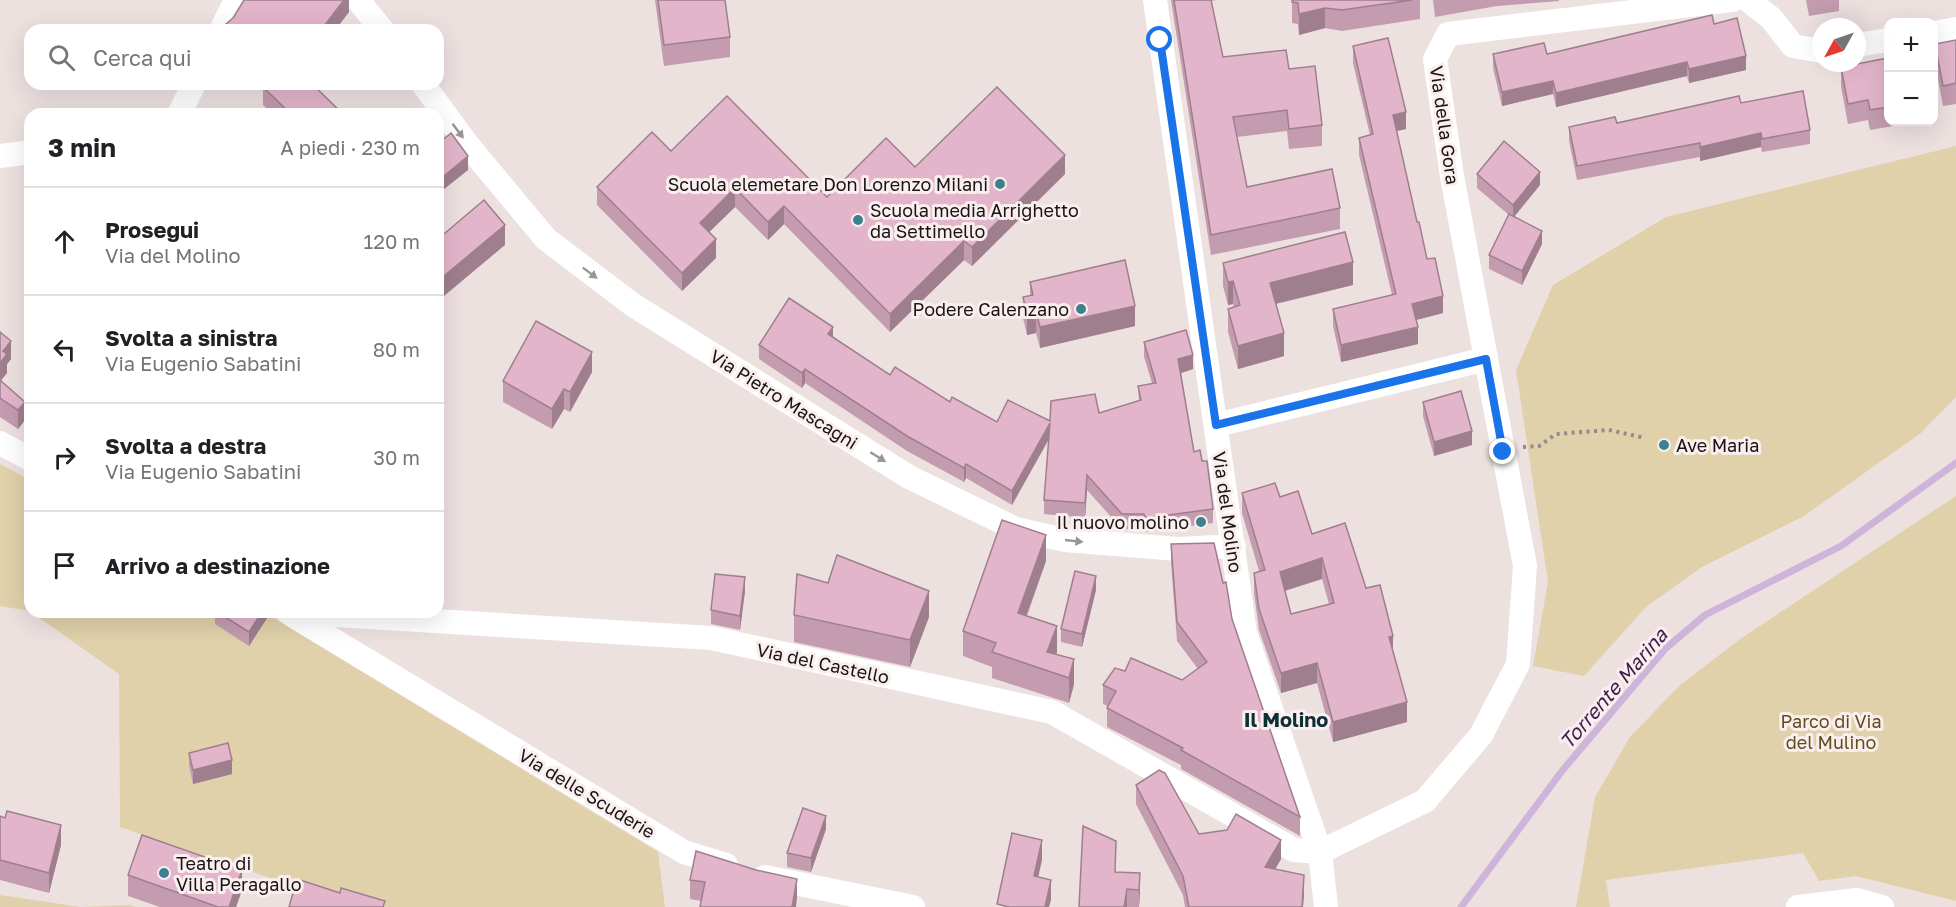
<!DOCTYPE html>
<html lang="it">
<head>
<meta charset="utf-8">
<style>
  :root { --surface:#fff; --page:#f6f6f6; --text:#202124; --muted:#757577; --line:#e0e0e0 }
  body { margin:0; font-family:"Golos Text",sans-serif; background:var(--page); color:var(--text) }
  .controls { position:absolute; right:18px; top:18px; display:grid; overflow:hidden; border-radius:12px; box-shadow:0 6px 24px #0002 }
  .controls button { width:54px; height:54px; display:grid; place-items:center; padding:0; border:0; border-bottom:2px solid var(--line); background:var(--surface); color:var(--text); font:30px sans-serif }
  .compass { position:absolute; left:1812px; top:18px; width:54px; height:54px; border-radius:50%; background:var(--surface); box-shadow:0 6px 24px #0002; rotate:230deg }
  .stop { position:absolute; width:18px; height:18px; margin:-14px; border:4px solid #1a73e8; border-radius:50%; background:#fff }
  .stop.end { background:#1a73e8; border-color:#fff; box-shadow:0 2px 6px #0008 }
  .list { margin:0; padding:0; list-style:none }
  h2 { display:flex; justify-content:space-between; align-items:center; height:78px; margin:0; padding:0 24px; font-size:26px }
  h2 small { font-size:20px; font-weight:400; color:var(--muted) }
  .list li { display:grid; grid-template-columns:39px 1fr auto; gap:18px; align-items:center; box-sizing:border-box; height:108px; padding:0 24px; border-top:2px solid var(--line) }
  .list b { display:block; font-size:22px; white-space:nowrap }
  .list p { margin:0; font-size:20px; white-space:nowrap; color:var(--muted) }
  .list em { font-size:20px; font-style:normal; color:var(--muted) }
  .icon { flex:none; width:33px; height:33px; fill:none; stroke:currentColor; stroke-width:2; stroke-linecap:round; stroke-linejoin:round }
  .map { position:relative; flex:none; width:1956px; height:907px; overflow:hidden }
  .search { position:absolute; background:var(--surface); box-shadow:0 6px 24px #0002; left:24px; top:24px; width:420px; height:66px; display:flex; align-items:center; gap:15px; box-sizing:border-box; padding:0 21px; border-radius:18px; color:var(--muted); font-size:22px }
  .panel { position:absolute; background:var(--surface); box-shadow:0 6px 24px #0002; left:24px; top:108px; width:420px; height:510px; border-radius:18px }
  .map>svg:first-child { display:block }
  .green { fill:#e0d1ab }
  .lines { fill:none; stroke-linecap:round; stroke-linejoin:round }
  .stream { stroke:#ceb4db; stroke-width:7 }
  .path { stroke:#938a8a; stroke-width:4; stroke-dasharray:3 4.5; stroke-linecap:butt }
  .minor { stroke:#fff; stroke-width:24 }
  .wall { fill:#c39caf; fill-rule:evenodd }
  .shaded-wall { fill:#9f7f8e }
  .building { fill:#e3b5cb; stroke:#9f7f8e; stroke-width:1.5; fill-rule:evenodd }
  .oneway { fill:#979595 }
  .route { stroke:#1a73e8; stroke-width:8 }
  .poi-dot { fill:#3d8190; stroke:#faeeee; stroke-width:2 }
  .labels { text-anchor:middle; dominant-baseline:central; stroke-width:6; stroke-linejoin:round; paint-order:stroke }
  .street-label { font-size:18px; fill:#181414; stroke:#faeeee }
  .poi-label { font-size:18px; fill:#181414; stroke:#faeeee; text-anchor:end }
  .park-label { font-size:18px; fill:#614f1b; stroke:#faeeee }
  .water-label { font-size:20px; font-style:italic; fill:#3f1e4e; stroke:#faeeee }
  .neighbourhood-label { font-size:20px; font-weight:bold; fill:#0d2f36; stroke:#faeeee }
</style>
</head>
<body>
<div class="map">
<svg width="1956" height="907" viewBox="0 0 1956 907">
  <rect width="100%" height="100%" fill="#ede1e0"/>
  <g class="green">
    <polygon points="1956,146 1956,397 1921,433 1804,516 1702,567 1646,607 1584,676 1533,666 1548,582 1516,370 1553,285 1666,217"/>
    <polygon points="0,464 30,480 30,611 0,606"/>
    <polygon points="1956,496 1956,901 1856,876 1819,881 1803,853 1606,880 1610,907 1576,907 1595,797 1630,737 1679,686 1740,639"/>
    <polygon points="31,612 264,612 658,852 665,907 356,907 120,827 119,674"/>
    <polygon points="0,895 81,907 129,905 136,907 0,907"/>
  </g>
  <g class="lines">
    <polyline class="stream" points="1461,907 1562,771 1665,649 1705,615 1841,546 1956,463"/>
    <polyline class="path" points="1523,447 1539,446 1556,434 1609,430 1645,438"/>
    <g class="minor">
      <polyline points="358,0 382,30"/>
      <polyline points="1155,0 1245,633 1320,852 1326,907"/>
      <polyline points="1748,0 1771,18 1793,46 1821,51"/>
      <polyline points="221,30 236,0"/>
      <polyline points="1934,33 1956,29"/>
      <polyline points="1857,45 1888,40"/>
      <polyline points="423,84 467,144 546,239 633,305 909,477 1016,529 1065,540 1178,549 1234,546"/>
      <polyline points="179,114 194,84"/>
      <polyline points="0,156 30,152"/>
      <polyline points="1486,359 1452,176 1435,59 1448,34 1732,0"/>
      <polyline points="0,443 30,459"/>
      <polyline points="288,612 711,638 1052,712 1294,850 1320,852 1425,801 1481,735 1518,664 1525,566 1486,359 1216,425"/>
      <polyline points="292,615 684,852 726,865"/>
      <polyline points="765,877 913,907"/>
      <polyline points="1798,907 1857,900 1882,907"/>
    </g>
  </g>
  <g class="wall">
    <polygon points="349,0 349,12 335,30 226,30 226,24"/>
    <polygon points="655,0 725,0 730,37 730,57 664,66"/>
    <polygon points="1171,0 1217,0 1211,1 1223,57 1289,69 1322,125 1322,146 1289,149 1287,131 1237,137 1247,187 1340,208 1340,229 1211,255"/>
    <polygon points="1292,0 1420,0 1420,19 1342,31 1325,28 1299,35 1298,24 1292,23"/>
    <polygon points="1433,0 1559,0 1559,1 1497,6 1435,17"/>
    <polygon points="1806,0 1839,0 1839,11 1809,16"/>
    <polygon points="1714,24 1746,70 1689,83 1687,76 1556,107 1553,94 1502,106 1493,68 1493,54 1547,54"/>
    <polygon points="1956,40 1956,104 1943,106 1935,64 1935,44"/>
    <polygon points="1353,46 1406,129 1396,131 1417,222 1443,313 1416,320 1418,344 1341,362 1333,326 1333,309 1392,295 1359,155 1359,138 1370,135 1353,63"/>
    <polygon points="1888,58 1888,122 1911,122 1911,123 1870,130 1868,120 1848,124 1841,87 1841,67"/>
    <polygon points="263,87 343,114 272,114 263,105"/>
    <polygon points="1617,123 1810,130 1810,144 1762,152 1761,147 1700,161 1700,157 1577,180 1569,141 1569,127"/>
    <polygon points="438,140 468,170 444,189 438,182"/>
    <polygon points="671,151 827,197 915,167 1065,174 972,266 964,260 890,332 784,224 768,240 735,207 709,232 716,258 682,291 597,205 597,187"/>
    <polygon points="1477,174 1540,185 1514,217 1542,244 1522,285 1489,269 1489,255 1509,215 1477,188"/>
    <polygon points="1223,263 1353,285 1276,304 1284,356 1238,369 1228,332 1228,309 1234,307 1233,304 1228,305 1223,286"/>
    <polygon points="1030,282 1135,326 1040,348 1036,333 1027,335 1023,318 1023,297 1030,296"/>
    <polygon points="0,332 11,359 7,364 7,373 1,381 25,420 18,429 0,417"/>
    <polygon points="833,337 890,375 997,422 1050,421 1099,413 1139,401 1138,386 1152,383 1144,357 1144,342 1193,369 1181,373 1194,452 1202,461 1213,509 1213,523 1146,532 1144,529 1122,529 1087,490 1085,518 1044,514 1044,500 1049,439 1012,505 966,478 964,482 907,451 805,383 802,388 759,359 759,345"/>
    <polygon points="592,372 570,412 564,409 552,429 503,402 503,381"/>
    <polygon points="1423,402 1472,445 1434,456 1423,416"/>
    <path d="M1242,493L1280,497L1312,534L1366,588L1393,652L1407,722L1333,742L1317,683L1281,693L1259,630L1254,593V573L1259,571L1242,513ZM1322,579L1329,604L1291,614L1285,591Z"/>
    <polygon points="1171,544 1232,619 1300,817 1300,836 1181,769 1181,765 1107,727 1107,708 1108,706 1103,704 1103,685 1125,671 1182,680 1198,669 1177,641 1171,563"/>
    <polygon points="1046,561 1027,616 1057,652 1056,654 1074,684 1069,703 992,678 992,667 963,656 963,631"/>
    <polygon points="828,583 929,617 910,667 794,642 794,615"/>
    <polygon points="1096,590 1082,647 1061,642 1061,629"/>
    <polygon points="745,591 740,630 711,624 711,610"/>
    <polygon points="215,612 269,612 269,615 249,646 215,624"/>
    <polygon points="189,753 232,774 193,784 189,766"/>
    <polygon points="1136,785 1199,834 1281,859 1275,869 1304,894 1303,907 1185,907 1183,895 1136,804"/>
    <polygon points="0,816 61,845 49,893 0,880"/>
    <polygon points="826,829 811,872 787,867 787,853"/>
    <polygon points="696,851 797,898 701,901 690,899 690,880"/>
    <polygon points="1116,872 1140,873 1139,907 1079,907"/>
    <polygon points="128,875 242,890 236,907 160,907 128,896"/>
  </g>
  <g class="shaded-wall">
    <polygon points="344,0 349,0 349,12 335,30 321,30"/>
    <polygon points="1325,8 1325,28 1299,35 1299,14"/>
    <polygon points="1746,56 1746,70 1689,83 1689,69"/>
    <polygon points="1687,62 1687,76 1556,107 1556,93"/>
    <polygon points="1553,81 1553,94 1502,106 1502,92"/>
    <polygon points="1406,112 1406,129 1393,132 1393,115"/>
    <polygon points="1761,133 1761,147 1700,161 1700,147"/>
    <polygon points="1065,155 1065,174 972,266 972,247"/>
    <polygon points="468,156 468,170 444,189 444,176"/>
    <polygon points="1540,172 1540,185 1513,218 1513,205"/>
    <polygon points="735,188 735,207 700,241 700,223"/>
    <polygon points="784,206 784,224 768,240 768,222"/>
    <polygon points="505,225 505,245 438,301 438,281"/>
    <polygon points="1542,231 1542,244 1522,285 1522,271"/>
    <polygon points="716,239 716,258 682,291 682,273"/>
    <polygon points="964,241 964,260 890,332 890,314"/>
    <polygon points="1353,262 1353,285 1270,305 1270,283"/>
    <polygon points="1233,281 1233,304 1228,305 1228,282"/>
    <polygon points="1443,296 1443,313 1412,321 1412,304"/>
    <polygon points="1135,306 1135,326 1040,348 1040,327"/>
    <polygon points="1036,312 1036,333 1027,335 1027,315"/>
    <polygon points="833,327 833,342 828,334"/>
    <polygon points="1418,327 1418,344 1341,362 1341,345"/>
    <polygon points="1284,333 1284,356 1238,369 1238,346"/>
    <polygon points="11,341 11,359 7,364 7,373 0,381 0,363 3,351"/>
    <polygon points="592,352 592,372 570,412 570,392"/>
    <polygon points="1193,355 1193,369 1178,374 1178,359"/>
    <polygon points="805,369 805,383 802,388 802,373"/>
    <polygon points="564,389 564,409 552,429 552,409"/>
    <polygon points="25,402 25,420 18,429 18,410"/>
    <polygon points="1050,423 1050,437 1012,505 1012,491"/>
    <polygon points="1472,431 1472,445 1434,456 1434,442"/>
    <polygon points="966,464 966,478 964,482 964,468"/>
    <polygon points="1087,475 1087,490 1085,518 1085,503"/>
    <polygon points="1046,535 1046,561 1018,638 1018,613"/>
    <polygon points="1322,558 1322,579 1280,592 1280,572"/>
    <polygon points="1096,576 1096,590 1082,647 1082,634"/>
    <polygon points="745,577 745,591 740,630 740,616"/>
    <polygon points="929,591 929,617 910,667 910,640"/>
    <polygon points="262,612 269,612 269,615 249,646 249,632"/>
    <polygon points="1057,626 1057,652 1049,672 1047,652"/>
    <polygon points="1393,636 1393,657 1389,637"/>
    <polygon points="1074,659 1074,684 1069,703 1069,678"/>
    <polygon points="1317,663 1317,683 1281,693 1281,673"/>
    <polygon points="1407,702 1407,722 1333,742 1333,722"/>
    <polygon points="232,760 232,774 193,784 193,770"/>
    <polygon points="826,816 826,829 811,872 811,858"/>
    <polygon points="61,825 61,845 49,893 49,873"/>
    <polygon points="1042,840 1042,860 1034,896 1034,876"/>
    <polygon points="1281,840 1281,859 1265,887 1265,867"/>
    <polygon points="242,870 242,890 236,907 229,907"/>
    <polygon points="1140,873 1140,893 1139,907 1139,890"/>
    <polygon points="1304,875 1304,894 1303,907 1302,907"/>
    <polygon points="797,879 797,898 796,907 792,907"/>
    <polygon points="1051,880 1051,900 1049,907 1045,907"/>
    <polygon points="1127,889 1127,907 1124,907"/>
  </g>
  <g class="building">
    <polygon points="244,0 344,0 321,30 232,30 226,24 233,18"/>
    <polygon points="658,0 725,0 730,37 664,45"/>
    <polygon points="1174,0 1211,0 1223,57 1286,50 1289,69 1315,66 1322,125 1289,129 1287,110 1233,117 1247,187 1332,169 1340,208 1211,235"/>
    <polygon points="1292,0 1412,0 1342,10 1325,8 1299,14 1298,3 1292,2"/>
    <polygon points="1712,15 1714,24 1737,18 1746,56 1689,69 1687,62 1556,93 1553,81 1502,92 1493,54 1544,43 1547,54"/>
    <polygon points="1388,38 1406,112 1393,115 1417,222 1419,222 1427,259 1435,258 1443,296 1412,304 1418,327 1341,345 1333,309 1396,294 1359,138 1373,134 1353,46"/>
    <polygon points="1956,40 1956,83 1943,86 1935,44"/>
    <polygon points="1888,58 1888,107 1870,110 1868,100 1848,104 1841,67"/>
    <polygon points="266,84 312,84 343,114 291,114 263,87"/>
    <polygon points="997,87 1065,155 972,247 964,241 890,314 784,206 768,222 735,188 700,223 716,239 682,273 597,187 652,132 671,151 727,96 827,197 886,138 915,167"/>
    <polygon points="1803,91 1810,130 1762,139 1761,133 1700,147 1700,143 1577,166 1569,127 1615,117 1617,123 1739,96 1741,103"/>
    <polygon points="451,133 468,156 444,176 438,168 438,140 440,142"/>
    <polygon points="1504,141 1540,172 1513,205 1477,174"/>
    <polygon points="484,200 505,225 438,281 438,239"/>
    <polygon points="1509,214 1542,231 1522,271 1489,255"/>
    <polygon points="1345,232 1353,262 1270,283 1284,333 1238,346 1228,309 1240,305 1233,281 1228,282 1223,263"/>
    <polygon points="1125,260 1135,306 1040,327 1036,312 1027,315 1023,297 1033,295 1030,282"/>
    <polygon points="789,298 833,327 828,334 890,375 895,367 950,402 952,397 997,422 1008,400 1050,421 1051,401 1095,394 1099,413 1141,400 1138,386 1156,383 1144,342 1186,330 1193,355 1178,359 1194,452 1200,450 1202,461 1207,461 1213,509 1146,518 1144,514 1122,514 1087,475 1085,503 1044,500 1050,423 1012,491 966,464 964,468 907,436 805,369 802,373 759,345"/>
    <polygon points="536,321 592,352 570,392 564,389 552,409 503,381"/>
    <polygon points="0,332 11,341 3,351 7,354 0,363"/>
    <polygon points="0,380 25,402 18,410 0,398"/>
    <polygon points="1461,391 1472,431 1434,442 1423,402"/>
    <path d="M1275,483L1280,497L1298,491L1312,534L1345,523L1366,588L1380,585L1393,636L1389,637L1407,702L1333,722L1317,663L1281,673L1259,609L1254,573L1265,570L1242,493ZM1322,558L1334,603L1291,614L1280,572Z"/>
    <polygon points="1002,520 1046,535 1018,613 1057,626 1047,652 1074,659 1069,678 992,652 996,643 963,631"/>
    <polygon points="1214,543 1223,583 1226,582 1232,619 1300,817 1181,750 1183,748 1107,708 1116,691 1103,685 1115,668 1125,671 1131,658 1182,680 1207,662 1177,622 1171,544"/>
    <polygon points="837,555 929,591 910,640 794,615 797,574 828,583"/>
    <polygon points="1075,571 1096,576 1082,634 1061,629"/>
    <polygon points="715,574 745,577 740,616 711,610"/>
    <polygon points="217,612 262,612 249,632"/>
    <polygon points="228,743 232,760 193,770 189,753"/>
    <polygon points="1159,770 1165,773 1199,834 1227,830 1236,814 1281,840 1265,867 1304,875 1302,907 1189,907 1183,876 1136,785"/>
    <polygon points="803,808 826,816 811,858 787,853"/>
    <polygon points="7,811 61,825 49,873 0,860 0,816 5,818"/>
    <polygon points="1083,826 1116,841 1115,872 1140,873 1139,890 1127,889 1124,907 1079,907"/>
    <polygon points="1012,833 1042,840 1034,876 1051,880 1045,907 1009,907 997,904"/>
    <polygon points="142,835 242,870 229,907 218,907 128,875"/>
    <polygon points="696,851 756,870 797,879 792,907 700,907 705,882 690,880"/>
    <polygon points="297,879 340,893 341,888 385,901 383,907 289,907"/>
  </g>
  <defs><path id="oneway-solid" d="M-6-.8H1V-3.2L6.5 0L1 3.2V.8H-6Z" transform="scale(1.5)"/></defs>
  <g class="oneway">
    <use href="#oneway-solid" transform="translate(458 131) rotate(53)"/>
    <use href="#oneway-solid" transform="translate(590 273) rotate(37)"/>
    <use href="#oneway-solid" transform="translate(878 457) rotate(32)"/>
    <use href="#oneway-solid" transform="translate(1074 541) rotate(6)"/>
  </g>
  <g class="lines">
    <polyline class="route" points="1160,40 1216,425 1486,359 1503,452"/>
  </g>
  <g class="poi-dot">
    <circle cx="1000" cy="184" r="6"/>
    <circle cx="858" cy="220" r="6"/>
    <circle cx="1081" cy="309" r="6"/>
    <circle cx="1664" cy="445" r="6"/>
    <circle cx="1201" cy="522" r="6"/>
    <circle cx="164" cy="873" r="6"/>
  </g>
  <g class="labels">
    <g class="street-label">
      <text transform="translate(1445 125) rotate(82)">Via della Gora</text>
      <text transform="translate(784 399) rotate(32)">Via Pietro Mascagni</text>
      <text transform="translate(1228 512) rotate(82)">Via del Molino</text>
      <text transform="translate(823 663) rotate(12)">Via del Castello</text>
      <text transform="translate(587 793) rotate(31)">Via delle Scuderie</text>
    </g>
    <g class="poi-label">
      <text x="988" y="184">Scuola elemetare Don Lorenzo Milani</text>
      <text x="870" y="210" text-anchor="start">Scuola media Arrighetto<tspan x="870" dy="21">da Settimello</tspan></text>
      <text x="1069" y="309">Podere Calenzano</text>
      <text x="1676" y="445" text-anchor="start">Ave Maria</text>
      <text x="1189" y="522">Il nuovo molino</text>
      <text x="176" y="863" text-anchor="start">Teatro di<tspan x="176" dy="21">Villa Peragallo</tspan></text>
    </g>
    <g class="park-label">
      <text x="1831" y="721">Parco di Via<tspan x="1831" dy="21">del Mulino</tspan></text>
    </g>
    <g class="water-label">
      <text transform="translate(1613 688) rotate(-49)">Torrente Marina</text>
    </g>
    <g class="neighbourhood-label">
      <text x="1286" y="719">Il Molino</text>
    </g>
  </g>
</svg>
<div class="controls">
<button>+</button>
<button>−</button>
</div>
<svg class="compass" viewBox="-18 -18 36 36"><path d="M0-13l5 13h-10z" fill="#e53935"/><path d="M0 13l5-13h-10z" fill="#757577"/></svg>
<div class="stop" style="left:1160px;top:40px"></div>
<div class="stop end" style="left:1503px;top:452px"></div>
<div class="search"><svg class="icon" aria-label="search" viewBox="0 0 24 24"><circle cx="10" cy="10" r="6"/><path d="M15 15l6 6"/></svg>Cerca qui</div>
<section class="panel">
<h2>3 min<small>A piedi · 230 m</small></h2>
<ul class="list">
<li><svg class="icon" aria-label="ahead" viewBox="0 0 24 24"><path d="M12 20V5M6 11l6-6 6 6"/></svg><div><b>Prosegui</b><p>Via del Molino</p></div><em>120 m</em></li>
<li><svg class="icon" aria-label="left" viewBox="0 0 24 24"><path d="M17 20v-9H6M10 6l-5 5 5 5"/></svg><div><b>Svolta a sinistra</b><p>Via Eugenio Sabatini</p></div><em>80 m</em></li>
<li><svg class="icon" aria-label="right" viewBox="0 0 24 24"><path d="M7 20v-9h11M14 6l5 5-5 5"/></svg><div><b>Svolta a destra</b><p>Via Eugenio Sabatini</p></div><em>30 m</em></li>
<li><svg class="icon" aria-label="arrive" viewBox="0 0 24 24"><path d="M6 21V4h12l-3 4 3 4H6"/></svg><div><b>Arrivo a destinazione</b></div></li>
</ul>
</section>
</div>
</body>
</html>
